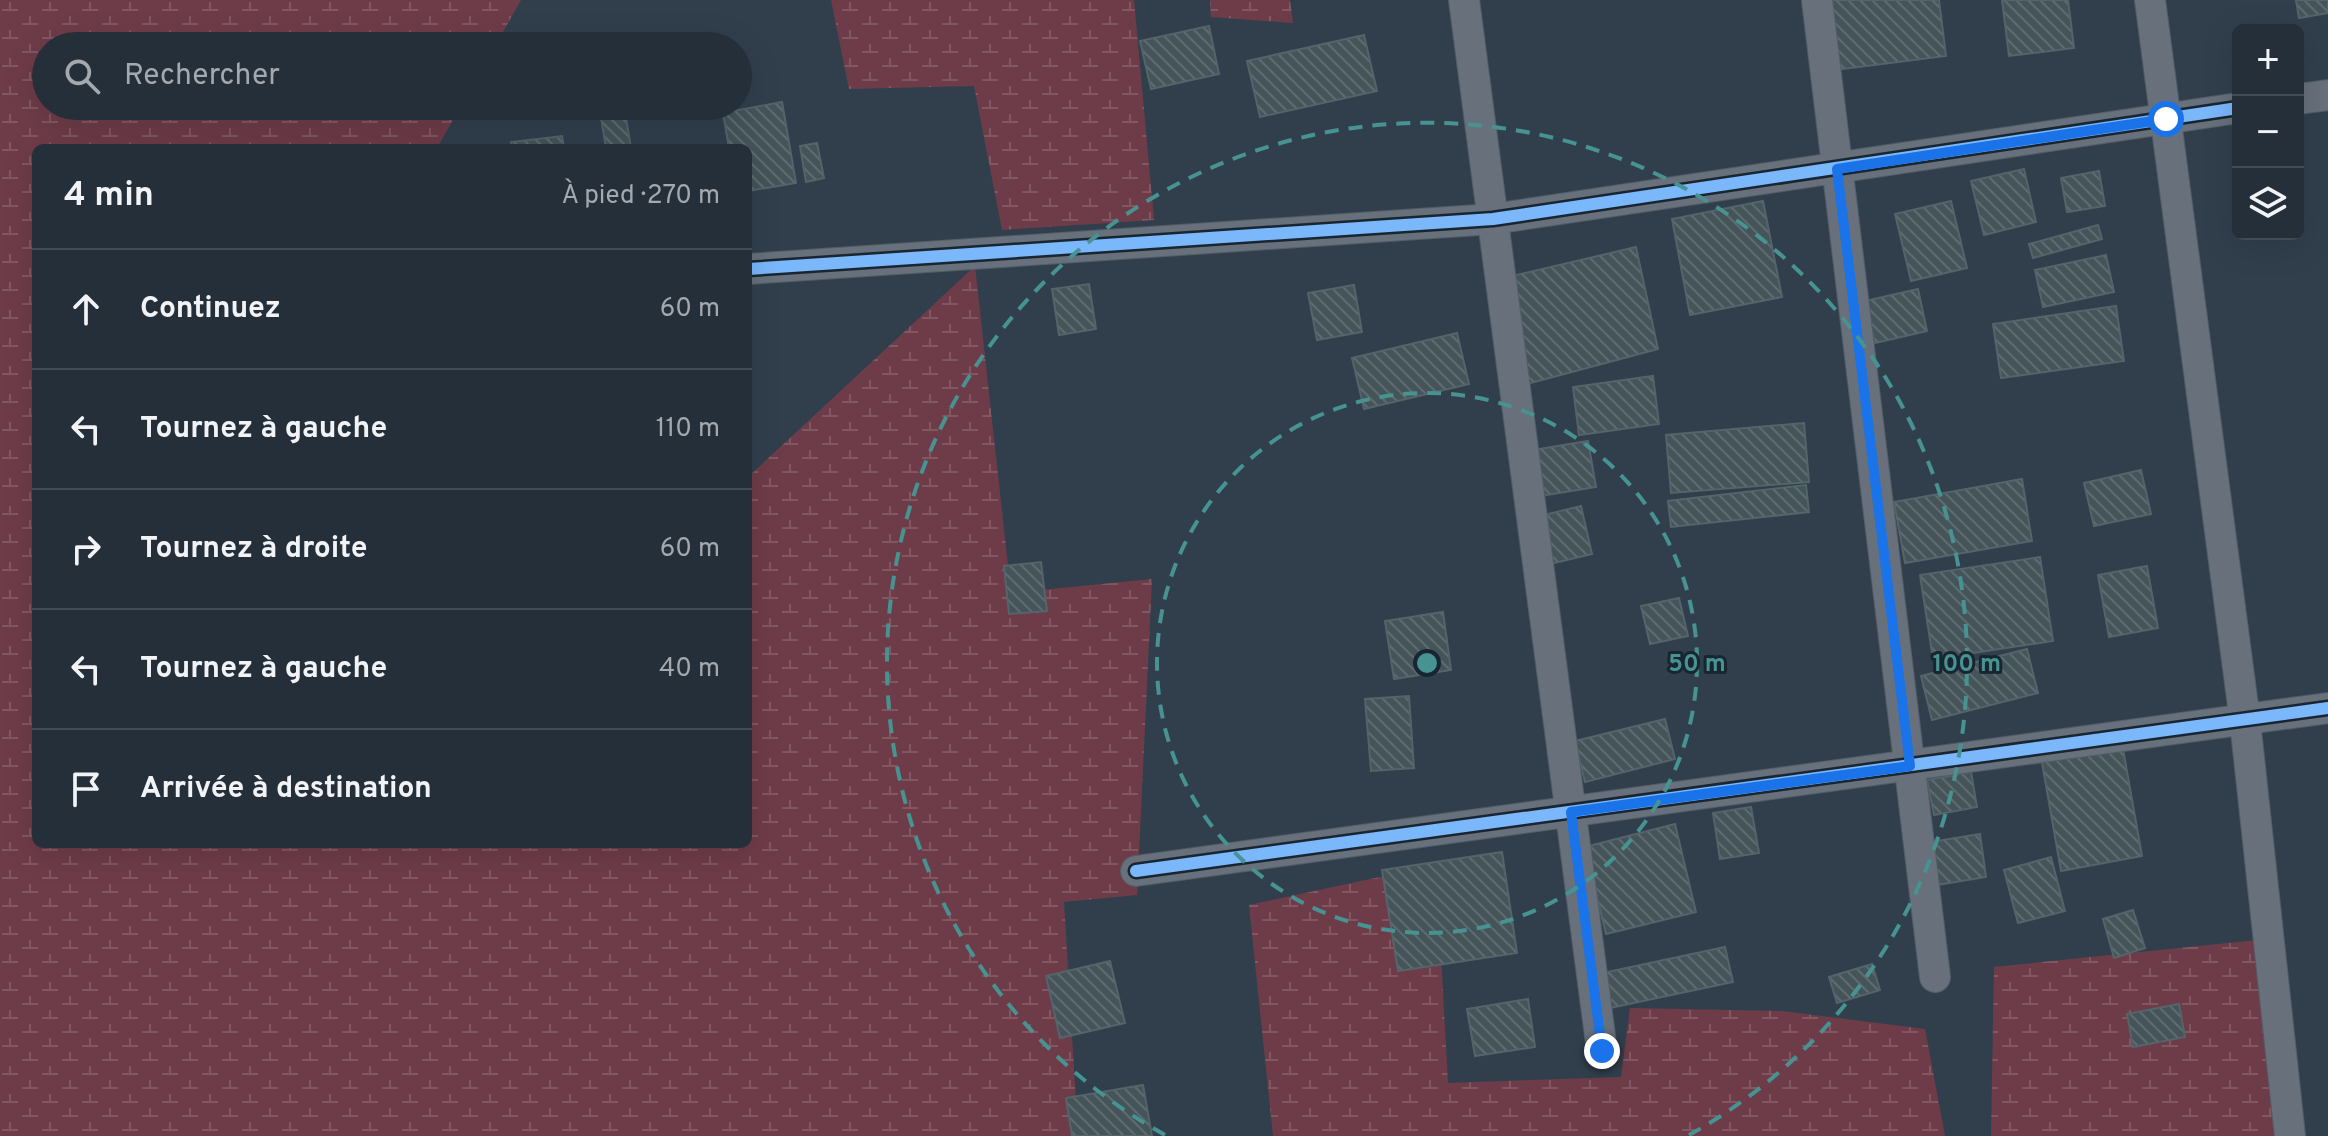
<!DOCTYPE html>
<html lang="fr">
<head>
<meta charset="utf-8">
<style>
  :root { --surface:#252f3a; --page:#313b45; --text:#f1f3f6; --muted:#a3a9af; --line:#424a54 }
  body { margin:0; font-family:Overpass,sans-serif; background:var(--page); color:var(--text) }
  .controls { position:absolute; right:24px; top:24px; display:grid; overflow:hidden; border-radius:12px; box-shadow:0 8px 32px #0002 }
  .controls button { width:72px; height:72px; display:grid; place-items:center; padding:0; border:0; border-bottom:2px solid var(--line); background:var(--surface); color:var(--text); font:40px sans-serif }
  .stop { position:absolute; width:24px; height:24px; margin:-18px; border:6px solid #1a73e8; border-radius:50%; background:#fff }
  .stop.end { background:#1a73e8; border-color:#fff; box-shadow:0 2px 8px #0008 }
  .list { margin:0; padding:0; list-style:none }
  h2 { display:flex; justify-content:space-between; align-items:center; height:104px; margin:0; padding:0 32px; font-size:34px }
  h2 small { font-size:26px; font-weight:400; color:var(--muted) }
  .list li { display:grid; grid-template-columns:52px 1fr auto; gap:24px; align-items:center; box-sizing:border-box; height:120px; padding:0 32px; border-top:2px solid var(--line) }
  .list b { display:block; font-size:30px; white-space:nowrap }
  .list em { font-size:26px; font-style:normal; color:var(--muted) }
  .icon { flex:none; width:44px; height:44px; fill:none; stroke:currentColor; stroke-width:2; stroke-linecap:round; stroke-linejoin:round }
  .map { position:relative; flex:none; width:2328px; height:1136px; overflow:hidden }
  .search { position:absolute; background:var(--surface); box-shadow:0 8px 32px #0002; left:32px; top:32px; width:720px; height:88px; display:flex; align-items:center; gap:20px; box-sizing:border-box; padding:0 28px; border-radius:44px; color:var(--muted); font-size:30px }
  .panel { position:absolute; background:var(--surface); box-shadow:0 8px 32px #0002; left:32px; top:144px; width:720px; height:704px; border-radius:12px }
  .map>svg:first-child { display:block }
  .wetland { fill:url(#wetland-marsh) }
  .building { fill:url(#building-back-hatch); stroke:#53646a; stroke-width:2 }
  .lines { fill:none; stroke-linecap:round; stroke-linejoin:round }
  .minor-casing { stroke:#515d69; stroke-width:32 }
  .minor { stroke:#67707b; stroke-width:30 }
  .cycleway-casing { stroke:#192632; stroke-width:17 }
  .cycleway { stroke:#7ab7fb; stroke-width:12 }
  .route { stroke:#1a73e8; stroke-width:10 }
  .ring { fill:none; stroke:#469392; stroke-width:4; stroke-dasharray:14 10 }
  .centre { fill:#469392; stroke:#192632; stroke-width:4 }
  .ring-label { font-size:24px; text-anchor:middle; font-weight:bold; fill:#469392; stroke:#192632; stroke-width:6; stroke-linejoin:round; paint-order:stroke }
</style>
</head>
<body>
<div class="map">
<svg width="2328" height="1136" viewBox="0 0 2328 1136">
  <defs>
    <pattern id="wetland-marsh" width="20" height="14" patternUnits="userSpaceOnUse" patternTransform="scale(2)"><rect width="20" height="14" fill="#6e3c48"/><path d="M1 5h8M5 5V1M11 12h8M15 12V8" fill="none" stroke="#815762"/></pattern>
    <pattern id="building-back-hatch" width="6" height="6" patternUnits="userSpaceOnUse" patternTransform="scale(2)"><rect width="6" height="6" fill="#445459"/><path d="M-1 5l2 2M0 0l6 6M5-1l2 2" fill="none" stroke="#5e6c71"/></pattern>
  </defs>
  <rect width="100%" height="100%" fill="#313f4d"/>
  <g class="wetland">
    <polygon points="0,0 521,0 495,46 46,46 46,106 461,106 437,148 36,148 36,844 748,844 748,477 975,266 1011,593 1152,579 1137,895 1064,902 1078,1136 0,1136"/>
    <polygon points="831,0 1134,0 1154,220 1002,230 974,86 849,89"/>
    <polygon points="1210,0 1290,0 1293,23 1211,17"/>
    <polygon points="1436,865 1448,1083 1621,1077 1630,1008 1782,1011 1925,1029 1945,1136 1273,1136 1249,905"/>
    <polygon points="2258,940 2281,1136 1991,1136 1994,967"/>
  </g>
  <g class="building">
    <polygon points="1803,0 1939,0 1946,56 1812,73"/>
    <polygon points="2002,0 2068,0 2074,48 2009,56"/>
    <polygon points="2296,0 2328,0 2328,13 2299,18"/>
    <polygon points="1209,26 1219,74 1151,89 1140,41"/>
    <polygon points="1364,35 1377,91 1260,117 1247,61"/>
    <polygon points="782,102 796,183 748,191 748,148 729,148 723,113"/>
    <polygon points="599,106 624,106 631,148 606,148"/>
    <polygon points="626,106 663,106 664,112 628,118"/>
    <polygon points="562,136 564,148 512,148 511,142"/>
    <polygon points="817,143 824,178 806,182 800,146"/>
    <polygon points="2024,169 2036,222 1984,235 1971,181"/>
    <polygon points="2099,171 2105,206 2067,212 2061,178"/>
    <polygon points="1763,201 1782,297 1690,315 1672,219"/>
    <polygon points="1951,201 1967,268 1911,281 1895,214"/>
    <polygon points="2098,225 2102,239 2033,258 2029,244"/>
    <polygon points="1636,247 1658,349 1527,384 1504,278"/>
    <polygon points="2106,255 2114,292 2043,307 2035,270"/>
    <polygon points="1089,284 1096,329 1059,335 1052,289"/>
    <polygon points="1354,285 1362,332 1317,340 1308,293"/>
    <polygon points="1918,289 1927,331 1875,343 1865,301"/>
    <polygon points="2116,306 2124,361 2001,378 1993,324"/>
    <polygon points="1457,333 1469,384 1364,409 1352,358"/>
    <polygon points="1653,376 1659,424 1579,435 1573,387"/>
    <polygon points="1804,423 1809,482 1671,493 1666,435"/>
    <polygon points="1588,441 1596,487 1540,496 1533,450"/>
    <polygon points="2141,470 2151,514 2094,526 2084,483"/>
    <polygon points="2022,479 2032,541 1905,563 1894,502"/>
    <polygon points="1806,485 1809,512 1671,527 1668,501"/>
    <polygon points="1581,506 1592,554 1550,564 1540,516"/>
    <polygon points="2040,557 2053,641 1933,659 1920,575"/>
    <polygon points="1041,562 1047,611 1009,614 1004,566"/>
    <polygon points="2147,566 2158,628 2109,637 2098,575"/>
    <polygon points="1679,598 1688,636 1650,644 1641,606"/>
    <polygon points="1443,612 1451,670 1394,679 1385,621"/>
    <polygon points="2027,649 2038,693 1932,720 1921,676"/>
    <polygon points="1409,696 1414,768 1371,771 1365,699"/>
    <polygon points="1665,719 1675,759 1585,782 1575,741"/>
    <polygon points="2122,743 2142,856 2061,871 2041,757"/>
    <polygon points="1971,772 1977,807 1934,815 1927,780"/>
    <polygon points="1751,807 1759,853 1720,859 1713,813"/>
    <polygon points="1675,824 1696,912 1606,934 1585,847"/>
    <polygon points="1980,834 1986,877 1937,885 1931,842"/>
    <polygon points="1502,852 1517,953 1398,971 1382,870"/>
    <polygon points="2051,857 2065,911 2018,923 2004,870"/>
    <polygon points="2133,910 2145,948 2114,958 2103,919"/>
    <polygon points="1725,947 1733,982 1605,1009 1598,974"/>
    <polygon points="1110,961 1125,1023 1060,1038 1046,976"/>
    <polygon points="1872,964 1880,990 1837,1003 1829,977"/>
    <polygon points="1528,999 1535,1047 1475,1056 1467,1009"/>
    <polygon points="2179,1004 2185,1037 2133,1047 2127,1014"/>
    <polygon points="1143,1085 1152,1136 1072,1136 1066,1098"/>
  </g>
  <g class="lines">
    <defs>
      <g id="minor">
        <polyline points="1464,0 1602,1051"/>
        <polyline points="1817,0 1935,977"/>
        <polyline points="2150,0 2245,721 2290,1136"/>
        <polyline points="2298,99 2328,95"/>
        <polyline points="748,269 1493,219 2238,108"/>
        <polyline points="1136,871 2328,708"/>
      </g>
    </defs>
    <use href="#minor" class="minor-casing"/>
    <use href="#minor" class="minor"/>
    <defs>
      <g id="cycleway">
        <polyline points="748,269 1493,219 2238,108"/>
        <polyline points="1136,871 2328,708"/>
      </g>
    </defs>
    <use href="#cycleway" class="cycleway-casing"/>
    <use href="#cycleway" class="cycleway"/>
  </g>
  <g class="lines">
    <polyline class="route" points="1602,1051 1571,812 1910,766 1837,169 2166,119"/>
  </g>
  <g class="ring">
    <circle cx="1427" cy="663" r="270"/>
    <path d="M1165 1135A540 540 0 1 1 1689 1135"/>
  </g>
  <circle cx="1427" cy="663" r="12" class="centre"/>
  <g class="ring-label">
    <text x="1697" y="671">50 m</text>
    <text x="1967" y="671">100 m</text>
  </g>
</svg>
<div class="controls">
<button>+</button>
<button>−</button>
<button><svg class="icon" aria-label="layers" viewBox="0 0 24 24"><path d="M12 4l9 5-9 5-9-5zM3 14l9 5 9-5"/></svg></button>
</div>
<div class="stop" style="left:2166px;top:119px"></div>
<div class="stop end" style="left:1602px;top:1051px"></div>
<div class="search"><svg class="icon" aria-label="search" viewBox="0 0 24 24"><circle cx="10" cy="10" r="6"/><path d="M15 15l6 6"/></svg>Rechercher</div>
<section class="panel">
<h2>4 min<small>À pied · 270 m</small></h2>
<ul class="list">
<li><svg class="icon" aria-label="ahead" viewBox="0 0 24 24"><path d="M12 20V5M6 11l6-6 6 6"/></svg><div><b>Continuez</b></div><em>60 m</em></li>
<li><svg class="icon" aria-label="left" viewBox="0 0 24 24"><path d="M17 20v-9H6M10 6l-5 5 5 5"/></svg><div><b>Tournez à gauche</b></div><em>110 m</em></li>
<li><svg class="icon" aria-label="right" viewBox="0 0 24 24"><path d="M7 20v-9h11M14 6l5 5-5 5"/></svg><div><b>Tournez à droite</b></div><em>60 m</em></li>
<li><svg class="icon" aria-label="left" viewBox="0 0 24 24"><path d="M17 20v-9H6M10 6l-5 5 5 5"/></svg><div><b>Tournez à gauche</b></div><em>40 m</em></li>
<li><svg class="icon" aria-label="arrive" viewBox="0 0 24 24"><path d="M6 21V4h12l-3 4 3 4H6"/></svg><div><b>Arrivée à destination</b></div></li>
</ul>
</section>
</div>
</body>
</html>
